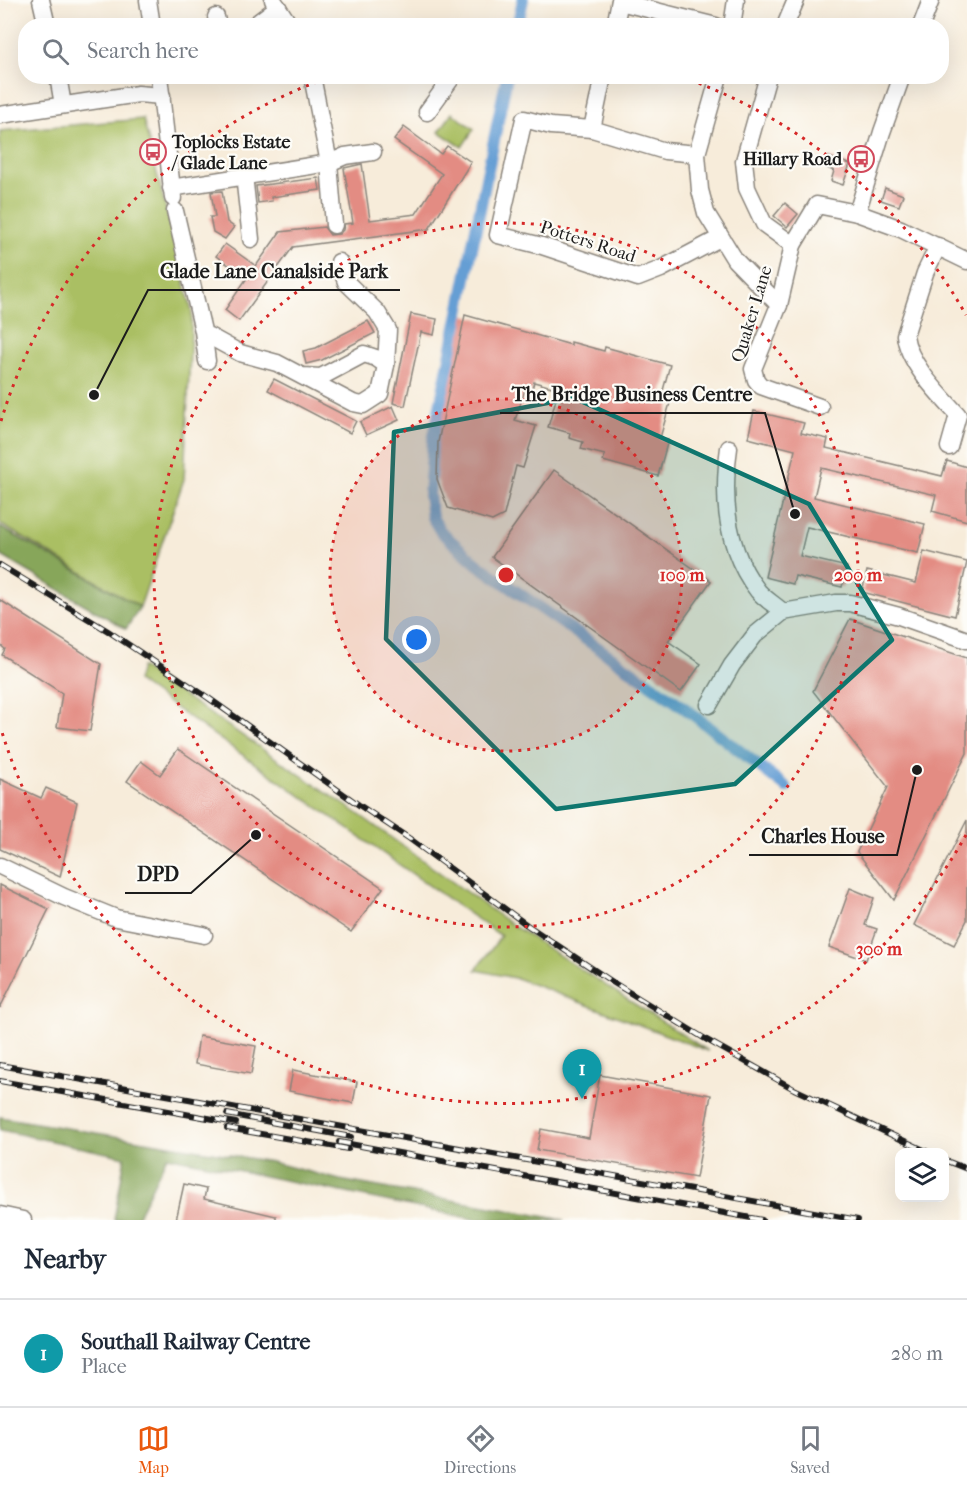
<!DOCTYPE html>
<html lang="en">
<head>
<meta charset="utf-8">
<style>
  :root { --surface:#fff; --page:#f2f2f3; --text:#1f2937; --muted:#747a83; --line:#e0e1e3; --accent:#ea580c }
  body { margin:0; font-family:"IM FELL French Canon",serif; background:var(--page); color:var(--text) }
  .controls { position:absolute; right:18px; bottom:18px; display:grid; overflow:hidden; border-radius:12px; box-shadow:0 6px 24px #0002 }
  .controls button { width:54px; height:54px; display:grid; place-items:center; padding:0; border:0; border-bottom:2px solid var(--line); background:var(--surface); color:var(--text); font:30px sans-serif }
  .you { position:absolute; left:417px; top:640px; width:21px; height:21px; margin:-15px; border:4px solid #fff; border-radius:50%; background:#1a73e8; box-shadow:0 0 0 9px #1a73e833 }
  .badge { display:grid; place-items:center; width:39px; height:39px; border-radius:50%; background:var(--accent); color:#fff; font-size:20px; font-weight:700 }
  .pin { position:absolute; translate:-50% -50px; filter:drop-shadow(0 2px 3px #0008) }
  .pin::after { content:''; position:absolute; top:32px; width:21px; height:18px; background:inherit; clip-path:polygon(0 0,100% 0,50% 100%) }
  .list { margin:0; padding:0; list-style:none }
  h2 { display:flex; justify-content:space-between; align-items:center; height:78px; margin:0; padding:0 24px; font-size:26px }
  h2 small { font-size:20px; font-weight:400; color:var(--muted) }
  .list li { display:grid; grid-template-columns:39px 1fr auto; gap:18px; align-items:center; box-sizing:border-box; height:108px; padding:0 24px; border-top:2px solid var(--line) }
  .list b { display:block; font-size:22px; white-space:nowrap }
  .list p { margin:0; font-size:20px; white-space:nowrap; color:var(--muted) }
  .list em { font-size:20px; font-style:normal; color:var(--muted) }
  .icon { flex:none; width:33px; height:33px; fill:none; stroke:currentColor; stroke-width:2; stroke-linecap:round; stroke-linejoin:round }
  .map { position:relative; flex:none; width:967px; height:1220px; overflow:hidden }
  .search { position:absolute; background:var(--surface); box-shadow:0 6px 24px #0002; left:18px; right:18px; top:18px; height:66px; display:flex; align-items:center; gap:15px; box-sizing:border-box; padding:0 21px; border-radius:24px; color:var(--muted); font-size:22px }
  .sheet { height:186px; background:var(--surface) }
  nav { display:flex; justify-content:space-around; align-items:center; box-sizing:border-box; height:84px; border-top:2px solid var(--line); background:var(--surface); font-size:16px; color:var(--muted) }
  nav a { display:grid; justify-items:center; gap:3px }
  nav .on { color:var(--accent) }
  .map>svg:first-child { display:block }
  .green { fill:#aabf64; stroke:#636e40; stroke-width:1.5 }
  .forest { fill:#87a65a; stroke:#52613b; stroke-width:1.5 }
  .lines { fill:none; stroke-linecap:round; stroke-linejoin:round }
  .canal { stroke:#659ed4; stroke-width:12 }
  .building { fill:#e38c83 }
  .minor-casing { stroke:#8a847b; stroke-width:19 }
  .minor { stroke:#fff; stroke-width:16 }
  .rail-casing { stroke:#1c1c1c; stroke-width:6 }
  .rail { stroke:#fdfcf7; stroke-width:4; stroke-dasharray:11; stroke-linecap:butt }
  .marked { fill:#0f766e; fill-opacity:0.2; stroke:#0f766e; stroke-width:4.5; stroke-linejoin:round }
  .ring { fill:none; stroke:#d62828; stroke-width:3; stroke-dasharray:3 6 }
  .labels { text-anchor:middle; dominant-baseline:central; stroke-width:4.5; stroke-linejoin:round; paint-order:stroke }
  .poi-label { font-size:18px; font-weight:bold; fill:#1c1c1c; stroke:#fdfcf7; text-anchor:start }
  .street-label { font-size:18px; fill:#1c1c1c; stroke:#fdfcf7 }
  .centre { fill:#d62828; stroke:#fdfcf7; stroke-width:3 }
  .ring-label { font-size:18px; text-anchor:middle; font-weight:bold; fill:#d62828; stroke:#fdfcf7; stroke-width:4.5; stroke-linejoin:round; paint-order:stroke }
  .leader { fill:none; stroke:#1c1c1c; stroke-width:2 }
  .callout-dot { fill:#1c1c1c; stroke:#fdfcf7; stroke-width:2 }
  .callout-label { font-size:20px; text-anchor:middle; font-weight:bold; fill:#1c1c1c; stroke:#fdfcf7; stroke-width:4.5; stroke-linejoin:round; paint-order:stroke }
</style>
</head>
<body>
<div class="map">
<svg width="967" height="1220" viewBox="0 0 967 1220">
  <rect width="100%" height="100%" fill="#fdfcf7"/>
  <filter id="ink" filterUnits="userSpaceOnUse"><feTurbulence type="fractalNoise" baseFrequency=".0167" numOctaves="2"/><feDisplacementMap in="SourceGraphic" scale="12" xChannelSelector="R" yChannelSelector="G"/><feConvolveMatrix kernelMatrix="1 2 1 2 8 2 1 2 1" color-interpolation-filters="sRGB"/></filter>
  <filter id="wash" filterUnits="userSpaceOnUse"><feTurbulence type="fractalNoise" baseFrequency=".008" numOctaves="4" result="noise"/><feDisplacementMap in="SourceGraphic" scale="24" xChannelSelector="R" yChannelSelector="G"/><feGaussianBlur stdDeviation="1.35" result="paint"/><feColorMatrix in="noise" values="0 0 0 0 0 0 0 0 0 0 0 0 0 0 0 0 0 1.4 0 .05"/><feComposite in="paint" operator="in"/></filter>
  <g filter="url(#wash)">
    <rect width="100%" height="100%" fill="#f7ecda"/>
    <g class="green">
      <polygon points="452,113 474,129 462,147 439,132"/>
      <polygon points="143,119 192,311 184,479 140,607 0,524 0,131"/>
      <polygon points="141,667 357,813 515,927 708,1051 519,979 476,970 501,936 137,681"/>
    </g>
    <g class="forest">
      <polygon points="0,527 140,607 126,629 0,555"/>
      <polygon points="0,1117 272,1162 340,1180 564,1220 478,1220 167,1156 136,1220 114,1220 125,1157 0,1130"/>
    </g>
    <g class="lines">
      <g class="canal">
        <polyline points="517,26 523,0"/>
        <polyline points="507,76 433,441 429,495 432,517 441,532 477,564 682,706 786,787"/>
      </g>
    </g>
    <g id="blocks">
      <g class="building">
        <polygon points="404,127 441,154 447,146 471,162 429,229 293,247 239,321 225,310 247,278 216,256 225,244 256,266 280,232 324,227 330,235 339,234 343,230 344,224 353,223 344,168 362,164 370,220 416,214 442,174 394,140"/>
        <polygon points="828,157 850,164 843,185 831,181 834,171 825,167"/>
        <polygon points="318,178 320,190 271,197 272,201 258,203 256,186"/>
        <polygon points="885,188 903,195 899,206 881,200"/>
        <polygon points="222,191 227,222 234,227 225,239 213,232 210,217 215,217 211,192"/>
        <polygon points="785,203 798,214 787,227 774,216"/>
        <polygon points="411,314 437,319 434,335 421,332 405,406 393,403"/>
        <polygon points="465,315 571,345 571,342 604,351 605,347 670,365 662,394 672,396 660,438 668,440 658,476 603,461 605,455 581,449 583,442 569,438 570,433 548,427 559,389 534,382 531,392 525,390 515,420 536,426 523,468 516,466 504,515 492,521 448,508 437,479 438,442"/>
        <polygon points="368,321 375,333 322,360 306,364 303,351 316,348"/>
        <polygon points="274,379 356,421 350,433 268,390"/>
        <polygon points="393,406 399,420 366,435 360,422"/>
        <polygon points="754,411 804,423 801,433 828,439 826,448 942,476 947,461 967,467 967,521 932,511 936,495 821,468 814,497 925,524 918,553 807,527 800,556 847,567 842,587 795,576 793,584 765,577 795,450 748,438"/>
        <polygon points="554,470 711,581 668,641 701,664 681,692 492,557"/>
        <polygon points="924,551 967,562 955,616 862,592 867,571 916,583"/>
        <polygon points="0,600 101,664 90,731 57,727 62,693 2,655 5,649 0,645"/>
        <polygon points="850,619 967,658 967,753 894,900 857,852 888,787 813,691"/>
        <polygon points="178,749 383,888 351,932 127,781 141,761 160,775"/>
        <polygon points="0,779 41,798 46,788 77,802 60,877 0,849"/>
        <polygon points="967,820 967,920 954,945 914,925"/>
        <polygon points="0,885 49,909 0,1008"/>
        <polygon points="850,888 874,898 865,925 877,929 866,960 829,947"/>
        <polygon points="199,1036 256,1046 251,1074 195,1064"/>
        <polygon points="293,1070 357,1082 353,1103 289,1091"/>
        <polygon points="600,1075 711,1095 696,1178 537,1150 541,1129 589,1138"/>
        <polygon points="184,1184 206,1189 204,1199 276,1216 276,1220 176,1220"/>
      </g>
    </g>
  </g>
  <g filter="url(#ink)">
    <use href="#blocks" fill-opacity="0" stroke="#8a847b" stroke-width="1.5"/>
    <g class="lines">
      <defs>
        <g id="minor">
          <polyline points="41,0 47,26"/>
          <polyline points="148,0 152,26"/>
          <polyline points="273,0 290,26"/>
          <polyline points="620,2 716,26"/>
          <polyline points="216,17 218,26"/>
          <polyline points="253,26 278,7"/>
          <polyline points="615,26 620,0"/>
          <polyline points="732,26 736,0"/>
          <polyline points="785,26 796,0"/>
          <polyline points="921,26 931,0"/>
          <polyline points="58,76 63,105"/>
          <polyline points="159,76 173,198"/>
          <polyline points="312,76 329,163 334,225"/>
          <polyline points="603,76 592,129 665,151 697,154"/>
          <polyline points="719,76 697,154 700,190 706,213 735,260 779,305"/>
          <polyline points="768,76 744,161 747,188 764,224 793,245"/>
          <polyline points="427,112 453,76"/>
          <polyline points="0,115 138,94 162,96"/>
          <polyline points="592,129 551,126 524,119 498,235 542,246 638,278 661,269 720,238"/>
          <polyline points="244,175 251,239"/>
          <polyline points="171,188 329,163 345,156 373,152"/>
          <polyline points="175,211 203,331 207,361"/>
          <polyline points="857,213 882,132 902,76"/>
          <path d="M938,246L925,273L905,335C908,363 939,394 958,415L949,447"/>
          <polyline points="339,262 346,282 377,312 388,330 386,365"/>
          <polyline points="204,336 209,336 240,353 277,363 353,403 363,405 380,394 386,365 376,358 364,354 321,377 303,376"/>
          <polyline points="820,407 761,386 756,380 753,369 779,305 793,245 817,205 857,213 901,229 967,261"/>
          <path d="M729,448C722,497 726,550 758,591C765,599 775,605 783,612"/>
          <polyline points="709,705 732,665 755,635 783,612 836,603 850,603 899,616 967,640"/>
          <polyline points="0,866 64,897 116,918 204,935"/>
          <polyline points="0,1215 23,1220"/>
        </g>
      </defs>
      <use href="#minor" class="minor-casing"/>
      <use href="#minor" class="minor"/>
      <defs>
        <g id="rail">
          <polyline points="0,565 108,631 207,697 359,805 410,839 527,925 614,983 707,1040 794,1089 928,1152"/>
          <polyline points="0,1065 858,1220"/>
          <polyline points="0,1081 236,1123"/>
          <polyline points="227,1114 351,1137"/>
          <polyline points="227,1128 348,1149"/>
          <polyline points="339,1142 762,1220"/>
          <polyline points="944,1160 967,1169"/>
        </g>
      </defs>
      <use href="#rail" class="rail-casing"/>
      <use href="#rail" class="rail"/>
    </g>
  </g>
  <path class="marked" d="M574,398L809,504L892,640L735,784L556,809L386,639L394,432Z"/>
  <circle cx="506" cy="575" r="176" fill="#d62828" fill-opacity=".12"/>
  <g class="ring">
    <circle cx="506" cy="575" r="176"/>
    <circle cx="506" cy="575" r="352"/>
    <path d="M966 835A528 528 0 0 1 1 729M1 421A528 528 0 0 1 330 77M682 77A528 528 0 0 1 966 315"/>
  </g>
  <defs>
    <symbol id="bus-ring" viewBox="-11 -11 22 22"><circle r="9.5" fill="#fdfcf7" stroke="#d1495b" stroke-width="1.5"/><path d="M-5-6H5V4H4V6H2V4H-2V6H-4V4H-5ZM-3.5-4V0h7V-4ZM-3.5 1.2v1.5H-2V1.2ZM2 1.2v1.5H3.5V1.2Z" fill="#d1495b"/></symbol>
  </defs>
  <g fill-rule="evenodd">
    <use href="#bus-ring" x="138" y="137" width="30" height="30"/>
    <use href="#bus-ring" x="846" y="144" width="30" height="30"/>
  </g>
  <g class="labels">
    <g class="poi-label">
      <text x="172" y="142">Toplocks Estate<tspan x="172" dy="21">/ Glade Lane</tspan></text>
      <text x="842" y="159" text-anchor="end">Hillary Road</text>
    </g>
    <g class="street-label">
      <text transform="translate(588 242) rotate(18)">Potters Road</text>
      <text transform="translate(752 314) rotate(-73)">Quaker Lane</text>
    </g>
  </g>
  <circle cx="506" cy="575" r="9" class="centre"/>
  <g class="ring-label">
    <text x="682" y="581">100 m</text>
    <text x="858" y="581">200 m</text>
    <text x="879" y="955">300 m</text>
  </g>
  <path class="leader" d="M94 395L148 290H400M795 514L765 413H500M917 770L897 855H749M256 835L191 893H125"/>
  <g class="callout-dot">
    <circle cx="94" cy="395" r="6"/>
    <circle cx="795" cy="514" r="6"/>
    <circle cx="917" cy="770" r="6"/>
    <circle cx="256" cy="835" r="6"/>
  </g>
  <g class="callout-label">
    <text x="274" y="278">Glade Lane Canalside Park</text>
    <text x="632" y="401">The Bridge Business Centre</text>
    <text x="823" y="843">Charles House</text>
    <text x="158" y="881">DPD</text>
  </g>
</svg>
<div class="controls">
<button><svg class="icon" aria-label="layers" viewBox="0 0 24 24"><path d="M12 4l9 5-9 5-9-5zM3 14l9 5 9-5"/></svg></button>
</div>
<div class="you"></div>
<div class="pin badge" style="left:582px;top:1099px;background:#0f9aa8">1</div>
<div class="search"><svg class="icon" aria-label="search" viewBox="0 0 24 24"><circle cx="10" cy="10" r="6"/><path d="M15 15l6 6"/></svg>Search here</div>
</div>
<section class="sheet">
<h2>Nearby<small></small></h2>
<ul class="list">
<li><span class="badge" style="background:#0f9aa8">1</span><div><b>Southall Railway Centre</b><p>Place</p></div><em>280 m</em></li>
</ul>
</section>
<nav>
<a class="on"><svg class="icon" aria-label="map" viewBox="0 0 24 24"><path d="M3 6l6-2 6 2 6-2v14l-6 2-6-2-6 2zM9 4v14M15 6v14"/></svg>Map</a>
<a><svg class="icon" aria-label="directions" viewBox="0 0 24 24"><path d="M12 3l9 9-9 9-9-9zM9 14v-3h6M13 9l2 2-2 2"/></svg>Directions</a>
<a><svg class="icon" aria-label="saved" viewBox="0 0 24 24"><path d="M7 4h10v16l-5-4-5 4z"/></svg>Saved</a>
</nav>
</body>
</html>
